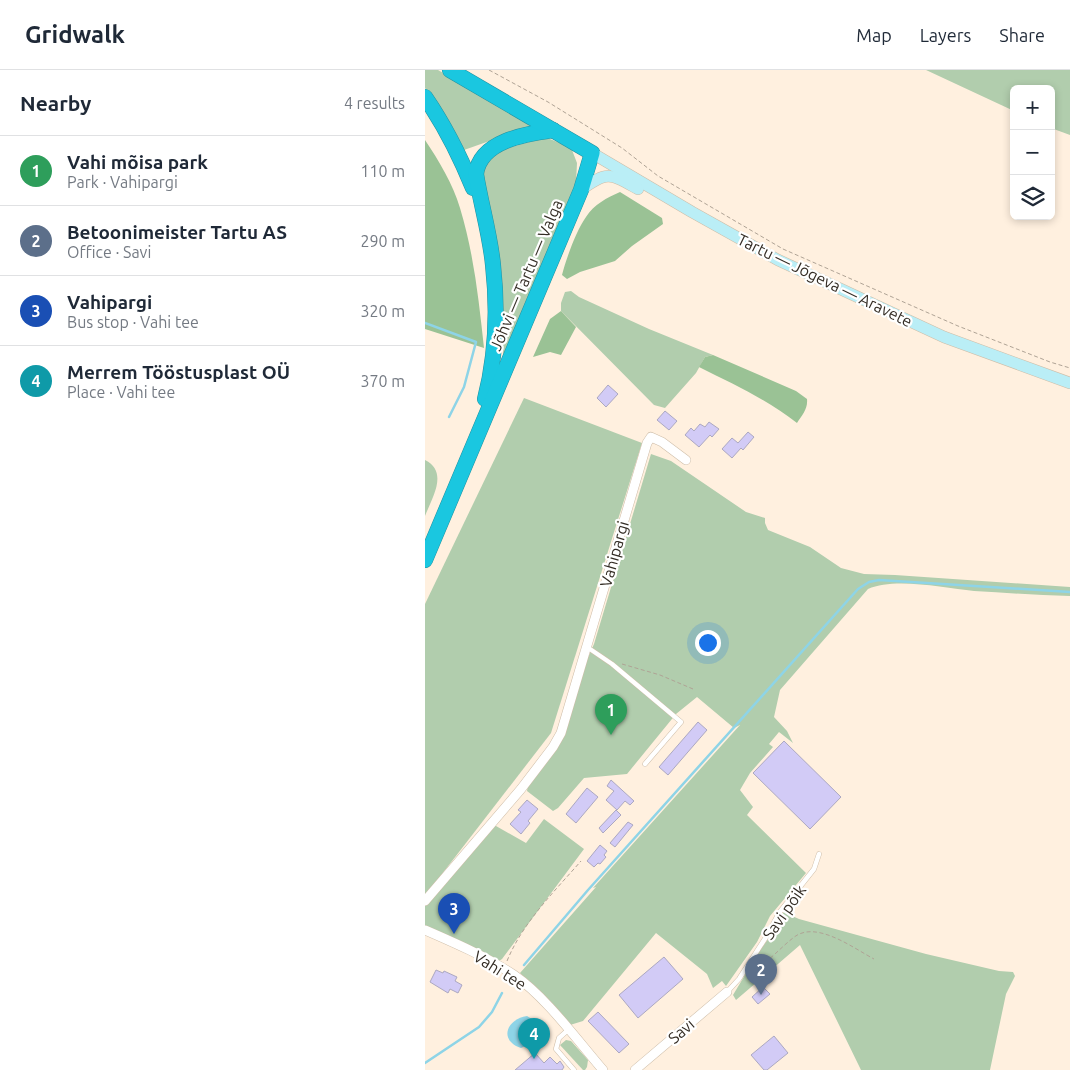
<!DOCTYPE html>
<html lang="en">
<head>
<meta charset="utf-8">
<style>
  :root { --surface:#fff; --page:#f6f6f7; --text:#1f2937; --muted:#747a83; --line:#e0e1e3; --accent:#2b78c8 }
  body { margin:0; font-family:Ubuntu,sans-serif; background:var(--page); color:var(--text) }
  .controls { position:absolute; right:15px; top:15px; display:grid; overflow:hidden; border-radius:8px; box-shadow:0 2px 8px #0003 }
  .controls button { width:45px; height:45px; display:grid; place-items:center; padding:0; border:0; border-bottom:1px solid var(--line); background:var(--surface); color:var(--text); font:25px sans-serif }
  .you { position:absolute; left:282px; top:572px; width:18px; height:18px; margin:-12px; border:4px solid #fff; border-radius:50%; background:#1a73e8; box-shadow:0 0 0 8px #1a73e833 }
  .badge { display:grid; place-items:center; width:32px; height:32px; border-radius:50%; background:var(--accent); color:#fff; font-size:16px; font-weight:700 }
  .pin { position:absolute; translate:-50% -41px; filter:drop-shadow(0 1px 2px #0008) }
  .pin::after { content:''; position:absolute; top:26px; width:18px; height:15px; background:inherit; clip-path:polygon(0 0,100% 0,50% 100%) }
  .list { margin:0; padding:0; list-style:none }
  h2 { display:flex; justify-content:space-between; align-items:center; height:65px; margin:0; padding:0 20px; font-size:21px }
  h2 small { font-size:16px; font-weight:400; color:var(--muted) }
  .list li { display:grid; grid-template-columns:32px 1fr auto; gap:15px; align-items:center; box-sizing:border-box; height:70px; padding:0 20px; border-top:1px solid var(--line) }
  .list b { display:block; font-size:19px; white-space:nowrap }
  .list p { margin:0; font-size:16px; white-space:nowrap; color:var(--muted) }
  .list em { font-size:16px; font-style:normal; color:var(--muted) }
  .icon { flex:none; width:28px; height:28px; fill:none; stroke:currentColor; stroke-width:2; stroke-linecap:round; stroke-linejoin:round }
  .map { position:relative; flex:none; width:645px; height:1000px; overflow:hidden }
  header { display:flex; align-items:center; gap:30px; box-sizing:border-box; height:70px; padding:0 25px; background:var(--surface); border-bottom:1px solid var(--line) }
  header strong { font-size:24px }
  nav { display:flex; gap:28px; margin-inline-start:auto; font-size:18px }
  main { display:flex }
  aside { flex:1; background:var(--surface) }
  .map>svg:first-child { display:block }
  .green { fill:#b1cdad }
  .forest { fill:#9ac295 }
  .water { fill:#8ed4e7 }
  .lines { fill:none; stroke-linecap:round; stroke-linejoin:round }
  .stream { stroke:#8ed4e7; stroke-width:2.5 }
  .building { fill:#d2cbf6; stroke:#aca8c1 }
  .lane-casing { stroke:#cebda8; stroke-width:5.5 }
  .street-casing { stroke:#cebda8; stroke-width:10 }
  .secondary-casing { stroke:#cebda8; stroke-width:12 }
  .highway-casing { stroke:#23919f; stroke-width:16 }
  .path { stroke:#afa395; stroke-width:1; stroke-dasharray:4 2.5; stroke-linecap:butt }
  .lane { stroke:#fff; stroke-width:4.5 }
  .street { stroke:#fff; stroke-width:9 }
  .secondary { stroke:#baeef6; stroke-width:11 }
  .highway { stroke:#1ac7e0; stroke-width:15 }
  .labels { text-anchor:middle; dominant-baseline:central; stroke-width:4.5; stroke-linejoin:round; paint-order:stroke }
  .street-label { font-size:16px; fill:#342d25; stroke:#fff }
</style>
</head>
<body>
<header>
<strong>Gridwalk</strong>
<nav><a>Map</a><a>Layers</a><a>Share</a></nav>
</header>
<main>
<aside>
<h2>Nearby<small>4 results</small></h2>
<ul class="list">
<li><span class="badge" style="background:#2e9e5b">1</span><div><b>Vahi mõisa park</b><p>Park · Vahipargi</p></div><em>110 m</em></li>
<li><span class="badge" style="background:#5c6f8a">2</span><div><b>Betoonimeister Tartu AS</b><p>Office · Savi</p></div><em>290 m</em></li>
<li><span class="badge" style="background:#1a4fb4">3</span><div><b>Vahipargi</b><p>Bus stop · Vahi tee</p></div><em>320 m</em></li>
<li><span class="badge" style="background:#0f9aa8">4</span><div><b>Merrem Tööstusplast OÜ</b><p>Place · Vahi tee</p></div><em>370 m</em></li>
</ul>
</aside>
<div class="map">
<svg width="645" height="1000" viewBox="0 0 645 1000">
  <rect width="100%" height="100%" fill="#fff0df"/>
  <g class="green">
    <polygon points="0,0 13,0 98,50 104,54 104,57 39,80 0,18"/>
    <polygon points="501,0 645,0 645,65 626,58 626,19 589,19 589,41"/>
    <polygon points="115,69 125,69 137,74 147,80 152,93 151,113 113,208 78,285 77,207 56,104 69,82"/>
    <polygon points="146,221 154,227 224,259 288,285 280,287 271,303 240,338 229,335 136,241 136,233 140,222"/>
    <polygon points="99,328 217,373 126,663 0,826 0,534"/>
    <path d="M226,384L246,391L321,442L340,448V453L343,460L385,477L416,498L439,504L470,505L645,517V526C613,525 581,523 549,521C519,518 470,507 443,519L355,620L349,647L362,661L368,673L354,662L344,674L348,677L325,703L315,720L328,737L322,745L381,803L345,846L332,872L301,916L297,911L288,918L282,904L231,863L158,951L145,955L119,926L95,903L171,817L168,818L315,655L309,658L272,627L251,644L202,704L159,708L133,738L128,741L102,721L103,715L134,675L161,592L169,574Z"/>
    <path d="M0,390C24,402 7,428 0,446Z"/>
    <polygon points="119,749 159,779 77,889 74,891 0,856 0,835 68,756 71,756 101,773"/>
    <polygon points="361,840 365,845 374,849 501,884 574,901 588,902 590,906 581,924 565,1000 436,1000 375,875 311,930 308,925 335,880 354,855 358,843"/>
    <polygon points="141,970 146,971 163,990 162,997 160,1000 158,1000 135,975"/>
  </g>
  <g class="forest">
    <path d="M0,70C14,91 28,114 35,138C49,184 54,232 59,278L0,259Z"/>
    <path d="M195,122L237,148L238,154L207,176L190,191L155,202L142,209L137,205C141,189 152,159 161,147C169,134 182,128 195,122Z"/>
    <polygon points="136,241 151,257 136,285 125,282 108,287 125,249"/>
    <path d="M288,285L371,321L382,329C383,339 377,345 372,353C343,330 308,314 274,297L280,287Z"/>
  </g>
  <path class="water" d="M102,946L115,954C116,967 108,973 96,978C73,970 82,949 102,946Z"/>
  <g class="lines">
    <g class="stream">
      <polyline points="0,253 51,272 39,317 24,347"/>
      <polyline points="99,895 163,820 433,519 444,512 454,510 645,522"/>
      <polyline points="0,993 54,957 67,942 77,923"/>
    </g>
  </g>
  <g class="building">
    <polygon points="183,315 193,324 181,337 172,328"/>
    <polygon points="240,341 252,351 244,360 232,350"/>
    <polygon points="284,352 294,359 287,367 285,365 274,377 260,365 266,358 269,361 275,354 280,357"/>
    <polygon points="323,362 329,367 318,380 316,378 307,388 297,379 307,368 313,373"/>
    <polygon points="273,652 282,660 243,705 234,697"/>
    <polygon points="359,671 416,727 385,759 328,703"/>
    <polygon points="186,710 209,731 205,735 200,731 192,740 181,730 189,721 182,716"/>
    <polygon points="162,718 173,727 151,753 141,744"/>
    <polygon points="102,730 113,739 103,751 105,753 96,764 85,754 96,742 93,740"/>
    <polygon points="191,740 196,745 178,763 174,758"/>
    <polygon points="203,752 208,755 190,777 185,773"/>
    <polygon points="175,775 182,781 179,785 181,787 175,794 173,793 169,797 162,791"/>
    <polygon points="239,887 258,909 213,948 194,925"/>
    <polygon points="11,900 18,903 19,901 32,907 30,911 37,915 33,923 25,919 23,923 5,912"/>
    <polygon points="338,917 345,924 333,934 327,927"/>
    <polygon points="173,942 204,974 194,983 163,951"/>
    <polygon points="349,966 363,983 342,1000 339,1000 326,985"/>
    <polygon points="110,983 119,993 125,987 132,994 135,991 139,997 137,1000 90,1000"/>
  </g>
  <g class="lines">
    <defs>
      <g id="lane">
        <polyline points="162,577 187,594 256,652 220,694"/>
        <polyline points="302,922 314,909 343,864 354,843 389,799 394,784"/>
        <polyline points="143,960 134,968 131,979 149,1000"/>
      </g>
      <g id="street">
        <polyline points="0,831 96,719 128,677 136,663 222,373 226,367 237,372 261,390"/>
        <path d="M0,860C30,873 62,887 89,905C121,927 152,970 178,1000"/>
        <polyline points="210,1000 302,922"/>
      </g>
      <g id="secondary">
        <polyline points="167,83 267,142 353,190 519,267 645,313"/>
        <path d="M156,120C183,100 186,104 213,119"/>
      </g>
      <g id="highway">
        <path d="M0,27C20,56 35,86 48,118"/>
        <path d="M60,329C71,286 73,240 68,195C65,164 56,135 51,104C55,71 100,64 128,60"/>
        <polyline points="0,490 156,120 167,83 25,0"/>
      </g>
    </defs>
    <use href="#lane" class="lane-casing"/>
    <use href="#street" class="street-casing"/>
    <use href="#secondary" class="secondary-casing"/>
    <use href="#highway" class="highway-casing"/>
    <g class="path">
      <polyline points="64,0 123,32 197,78 233,106 358,179 533,256 625,292 645,298"/>
      <polyline points="197,594 235,605 268,619"/>
      <path d="M82,891C98,852 129,822 156,791"/>
      <path d="M329,899C344,892 355,878 368,868C390,849 428,878 449,889"/>
    </g>
    <use href="#lane" class="lane"/>
    <use href="#street" class="street"/>
    <use href="#secondary" class="secondary"/>
    <use href="#highway" class="highway"/>
  </g>
  <g class="labels">
    <g class="street-label">
      <text transform="translate(101 205) rotate(-67)">Jõhvi — Tartu — Valga</text>
      <text transform="translate(400 210) rotate(26)">Tartu — Jõgeva — Aravete</text>
      <text transform="translate(189 484) rotate(-74)">Vahipargi</text>
      <text transform="translate(359 842) rotate(-55)">Savi põik</text>
      <text transform="translate(75 900) rotate(32)">Vahi tee</text>
      <text transform="translate(256 961) rotate(-41)">Savi</text>
    </g>
  </g>
</svg>
<div class="controls">
<button>+</button>
<button>−</button>
<button><svg class="icon" aria-label="layers" viewBox="0 0 24 24"><path d="M12 4l9 5-9 5-9-5zM3 14l9 5 9-5"/></svg></button>
</div>
<div class="you"></div>
<div class="pin badge" style="left:186px;top:665px;background:#2e9e5b">1</div>
<div class="pin badge" style="left:336px;top:925px;background:#5c6f8a">2</div>
<div class="pin badge" style="left:29px;top:864px;background:#1a4fb4">3</div>
<div class="pin badge" style="left:109px;top:989px;background:#0f9aa8">4</div>
</div>
</main>
</body>
</html>
